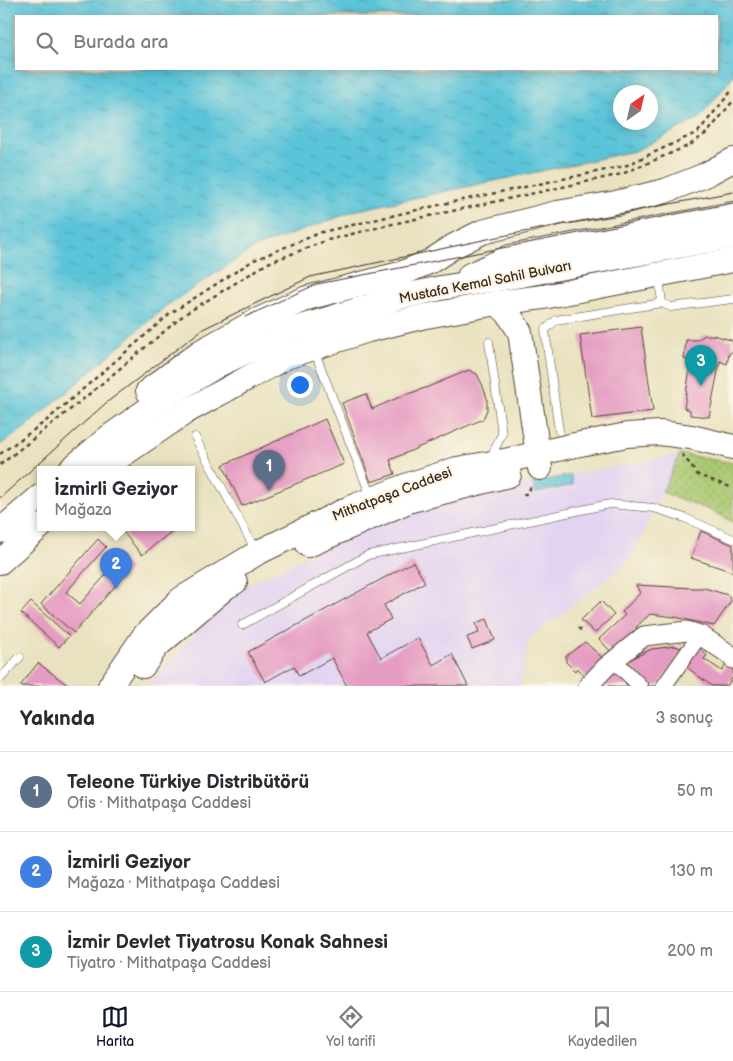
<!DOCTYPE html>
<html lang="tr">
<head>
<meta charset="utf-8">
<style>
  :root { --surface:#fff; --page:#f7f7f7; --text:#2b2b33; --muted:#7c7c81; --line:#e1e1e2; --accent:#111827 }
  body { margin:0; font-family:"Balsamiq Sans",sans-serif; background:var(--page); color:var(--text) }
  .compass { position:absolute; left:613px; top:85px; width:45px; height:45px; border-radius:50%; background:var(--surface); box-shadow:0 2px 12px #0003; rotate:34deg }
  .you { position:absolute; left:299px; top:384px; width:18px; height:18px; margin:-12px; border:4px solid #fff; border-radius:50%; background:#1a73e8; box-shadow:0 0 0 8px #1a73e833 }
  .badge { display:grid; place-items:center; width:32px; height:32px; border-radius:50%; background:var(--accent); color:#fff; font-size:16px; font-weight:700 }
  .pin { position:absolute; translate:-50% -41px; filter:drop-shadow(0 1px 2px #0008) }
  .pin::after { content:''; position:absolute; top:26px; width:18px; height:15px; background:inherit; clip-path:polygon(0 0,100% 0,50% 100%) }
  .popup { position:absolute; left:37px; top:466px; width:158px; height:65px; box-sizing:border-box; display:grid; place-content:center; border-radius:0px; background:var(--surface); filter:drop-shadow(0 1px 4px #0005); font-size:16px; white-space:nowrap; color:var(--muted) }
  .popup b { font-size:19px; color:var(--text) }
  .popup::after { content:''; position:absolute; left:50%; top:100%; margin-left:-10px; border:10px solid transparent; border-top-color:var(--surface) }
  .list { margin:0; padding:0; list-style:none }
  h2 { display:flex; justify-content:space-between; align-items:center; height:65px; margin:0; padding:0 20px; font-size:21px }
  h2 small { font-size:16px; font-weight:400; color:var(--muted) }
  .list li { display:grid; grid-template-columns:32px 1fr auto; gap:15px; align-items:center; box-sizing:border-box; height:80px; padding:0 20px; border-top:1px solid var(--line) }
  .list b { display:block; font-size:19px; white-space:nowrap }
  .list p { margin:0; font-size:16px; white-space:nowrap; color:var(--muted) }
  .list em { font-size:16px; font-style:normal; color:var(--muted) }
  .icon { flex:none; width:28px; height:28px; fill:none; stroke:currentColor; stroke-width:2; stroke-linecap:round; stroke-linejoin:round }
  .map { position:relative; flex:none; width:733px; height:686px; overflow:hidden }
  .search { position:absolute; background:var(--surface); box-shadow:0 2px 12px #0003; left:15px; right:15px; top:15px; height:55px; display:flex; align-items:center; gap:12px; box-sizing:border-box; padding:0 18px; border-radius:0px; color:var(--muted); font-size:19px }
  .sheet { height:305px; background:var(--surface) }
  nav { display:flex; justify-content:space-around; align-items:center; box-sizing:border-box; height:70px; border-top:1px solid var(--line); background:var(--surface); font-size:14px; color:var(--muted) }
  nav a { display:grid; justify-items:center; gap:2px }
  nav .on { color:var(--accent) }
  .map>svg:first-child { display:block }
  .built { fill:#e3d3f2 }
  .park { fill:url(#park-dots); stroke:#727a48 }
  .water { fill:url(#water-ripples); stroke:#4c777c; fill-rule:evenodd }
  .building { fill:#e59cc2 }
  .lines { fill:none; stroke-linecap:round; stroke-linejoin:round }
  .service-casing { stroke:#554636; stroke-width:9 }
  .minor-casing { stroke:#554636; stroke-width:17 }
  .tertiary-casing { stroke:#554636; stroke-width:21 }
  .primary-casing { stroke:#554636; stroke-width:26 }
  .path { stroke:#554636; stroke-width:2.5; stroke-dasharray:4 4; stroke-linecap:butt }
  .service { stroke:#fff; stroke-width:8 }
  .minor { stroke:#fff; stroke-width:15 }
  .tertiary { stroke:#fff; stroke-width:19 }
  .primary { stroke:#fff; stroke-width:24 }
  .tram { stroke:#3b2a1e; stroke-width:1 }
  .labels { text-anchor:middle; dominant-baseline:central; stroke-width:4.5; stroke-linejoin:round; paint-order:stroke }
  .street-label { font-size:14px; fill:#3b2a1e; stroke:#fcf5e5 }
</style>
</head>
<body>
<div class="map">
<svg width="733" height="686" viewBox="0 0 733 686">
  <defs>
    <pattern id="park-dots" width="8" height="8" patternUnits="userSpaceOnUse" patternTransform="scale(1.25)"><rect width="8" height="8" fill="#aac971"/><path d="M2 2h.1M6 6h.1" fill="none" stroke="#8ca35c" stroke-width="1.8" stroke-linecap="round"/></pattern>
    <pattern id="water-ripples" width="26" height="14" patternUnits="userSpaceOnUse" patternTransform="scale(1.25)"><rect width="26" height="14" fill="#5cc4d9"/><path d="M2 4q2-2 4 0t4 0M15 11q2-2 4 0t4 0" fill="none" stroke="#4d9faf"/></pattern>
  </defs>
  <rect width="100%" height="100%" fill="#fcf5e5"/>
  <filter id="ink" filterUnits="userSpaceOnUse"><feTurbulence type="fractalNoise" baseFrequency=".02" numOctaves="2"/><feDisplacementMap in="SourceGraphic" scale="10" xChannelSelector="R" yChannelSelector="G"/><feConvolveMatrix kernelMatrix="1 2 1 2 8 2 1 2 1" color-interpolation-filters="sRGB"/></filter>
  <filter id="wash" filterUnits="userSpaceOnUse"><feTurbulence type="fractalNoise" baseFrequency=".0096" numOctaves="4" result="noise"/><feDisplacementMap in="SourceGraphic" scale="20" xChannelSelector="R" yChannelSelector="G"/><feGaussianBlur stdDeviation="1.12" result="paint"/><feColorMatrix in="noise" values="0 0 0 0 0 0 0 0 0 0 0 0 0 0 0 0 0 1.4 0 .05"/><feComposite in="paint" operator="in"/></filter>
  <g filter="url(#wash)">
    <rect width="100%" height="100%" fill="#e9e2c0"/>
    <polygon class="built" points="680,454 630,561 530,638 519,686 147,686 232,593 408,507 533,483 535,492 573,485 571,475"/>
    <polygon class="park" points="680,454 733,463 733,522 712,511 662,492"/>
    <g class="water">
      <path d="M0,0H733V76L700,118L635,151L358,210L254,248L166,306L25,428L0,445ZM16,16H717V69H16ZM620,92H650V122H620Z"/>
      <polygon points="571,475 573,485 535,493 533,483"/>
    </g>
    <g id="blocks">
      <g class="building">
        <polygon points="641,327 653,411 592,419 580,335"/>
        <polygon points="705,335 713,335 731,340 733,343 733,351 729,354 727,364 720,361 709,417 690,415 690,410 684,408 691,361 684,359 686,340 697,340"/>
        <polygon points="469,370 477,374 482,384 487,398 487,410 483,419 390,460 395,474 371,482 342,403 366,394 372,409 402,396 428,387"/>
        <polygon points="325,419 344,464 242,506 223,465"/>
        <polygon points="120,528 176,528 142,555"/>
        <polygon points="701,531 733,545 733,572 691,558"/>
        <polygon points="98,539 106,547 66,592 80,604 119,560 130,569 74,633 41,604"/>
        <polygon points="413,562 425,582 384,605 391,619 367,632 381,658 418,638 433,665 452,654 468,686 347,686 332,658 299,676 294,666 265,682 248,652"/>
        <polygon points="636,585 693,588 704,588 728,595 731,601 714,626 675,617 650,614 636,627 638,630 612,653 599,639 625,615 622,612 640,593"/>
        <polygon points="601,601 614,615 595,633 581,620"/>
        <polygon points="31,602 69,636 59,647 21,613"/>
        <polygon points="487,619 495,640 472,649 467,637 479,633 476,623"/>
        <polygon points="585,642 605,660 588,678 577,668 575,671 566,662 566,656"/>
        <polygon points="675,646 684,649 658,686 649,686 627,661 652,649"/>
        <polygon points="700,649 707,655 704,659 722,671 726,665 733,670 733,677 727,686 712,686 685,666 693,653"/>
        <polygon points="38,663 69,686 20,686"/>
        <polygon points="616,669 628,679 625,683 629,686 598,686"/>
      </g>
    </g>
  </g>
  <g filter="url(#ink)">
    <use href="#blocks" fill-opacity="0" stroke="#554636" stroke-width="1"/>
    <g class="lines">
      <defs>
        <g id="service">
          <polyline points="659,277 662,303 671,307 733,299"/>
          <polyline points="489,342 502,434 490,459"/>
          <polyline points="314,350 371,497"/>
          <polyline points="559,431 545,330 556,320 662,303"/>
          <polyline points="195,437 256,551"/>
          <polyline points="242,625 368,555 610,504 654,508 685,518 733,539"/>
          <polyline points="0,679 20,657"/>
        </g>
        <g id="minor">
          <polyline points="614,660 640,686"/>
          <polyline points="664,686 700,635"/>
        </g>
        <polyline id="tertiary" points="588,686 606,667 644,636 687,631 700,635 729,654 733,659"/>
        <g id="primary">
          <polyline points="470,275 510,257 733,214"/>
          <polyline points="497,303 508,313 520,332 540,468"/>
          <polyline points="148,391 200,352 256,321 307,298 403,273 431,261 454,246 482,232 557,213 616,203 665,191 703,176 733,160"/>
          <polyline points="70,470 109,437 168,395 218,365 292,330 400,297 441,288 521,275 733,236"/>
          <polyline points="103,470 112,462 187,411 286,357 368,330 421,317 497,303 543,297 733,260"/>
          <polyline points="0,531 41,496"/>
          <polyline points="308,545 408,501 509,475"/>
          <polyline points="0,562 41,526"/>
          <polyline points="143,666 157,646 226,587 235,582"/>
          <polyline points="110,686 144,636 181,599 257,553 352,507 408,485 457,469 509,460 575,445 627,435 660,433 691,437 733,447"/>
        </g>
      </defs>
      <use href="#service" class="service-casing"/>
      <use href="#minor" class="minor-casing"/>
      <use href="#tertiary" class="tertiary-casing"/>
      <use href="#primary" class="primary-casing"/>
      <g class="path">
        <polyline points="0,454 46,421 171,313 254,260 322,232 443,204 625,166 698,132 733,89"/>
        <polyline points="682,454 698,475 733,488"/>
        <polyline points="0,465 81,401 185,314 268,263 328,240 388,225 622,174 690,145 708,132 733,101"/>
        <path d="M523,495C529,493 531,490 530,483"/>
        <polyline points="578,628 580,629 582,632"/>
      </g>
      <use href="#service" class="service"/>
      <use href="#minor" class="minor"/>
      <use href="#tertiary" class="tertiary"/>
      <use href="#primary" class="primary"/>
      <g class="tram">
        <polyline points="245,317 317,284 733,203"/>
        <polyline points="0,498 106,403 203,329 310,277 497,237 733,192"/>
      </g>
    </g>
  </g>
  <g class="labels">
    <g class="street-label">
      <text transform="translate(485 282) rotate(-11)">Mustafa Kemal Sahil Bulvarı</text>
      <text transform="translate(392 494) rotate(-21)">Mithatpaşa Caddesi</text>
    </g>
  </g>
</svg>
<svg class="compass" viewBox="-18 -18 36 36"><path d="M0-13l5 13h-10z" fill="#e53935"/><path d="M0 13l5-13h-10z" fill="#7c7c81"/></svg>
<div class="you"></div>
<div class="pin badge" style="left:269px;top:491px;background:#5c6f8a">1</div>
<div class="pin badge" style="left:116px;top:589px;background:#3f7fe0">2</div>
<div class="popup"><b>İzmirli Geziyor</b>Mağaza</div>
<div class="pin badge" style="left:701px;top:386px;background:#0f9aa8">3</div>
<div class="search"><svg class="icon" aria-label="search" viewBox="0 0 24 24"><circle cx="10" cy="10" r="6"/><path d="M15 15l6 6"/></svg>Burada ara</div>
</div>
<section class="sheet">
<h2>Yakında<small>3 sonuç</small></h2>
<ul class="list">
<li><span class="badge" style="background:#5c6f8a">1</span><div><b>Teleone Türkiye Distribütörü</b><p>Ofis · Mithatpaşa Caddesi</p></div><em>50 m</em></li>
<li><span class="badge" style="background:#3f7fe0">2</span><div><b>İzmirli Geziyor</b><p>Mağaza · Mithatpaşa Caddesi</p></div><em>130 m</em></li>
<li><span class="badge" style="background:#0f9aa8">3</span><div><b>İzmir Devlet Tiyatrosu Konak Sahnesi</b><p>Tiyatro · Mithatpaşa Caddesi</p></div><em>200 m</em></li>
</ul>
</section>
<nav>
<a class="on"><svg class="icon" aria-label="map" viewBox="0 0 24 24"><path d="M3 6l6-2 6 2 6-2v14l-6 2-6-2-6 2zM9 4v14M15 6v14"/></svg>Harita</a>
<a><svg class="icon" aria-label="directions" viewBox="0 0 24 24"><path d="M12 3l9 9-9 9-9-9zM9 14v-3h6M13 9l2 2-2 2"/></svg>Yol tarifi</a>
<a><svg class="icon" aria-label="saved" viewBox="0 0 24 24"><path d="M7 4h10v16l-5-4-5 4z"/></svg>Kaydedilen</a>
</nav>
</body>
</html>
